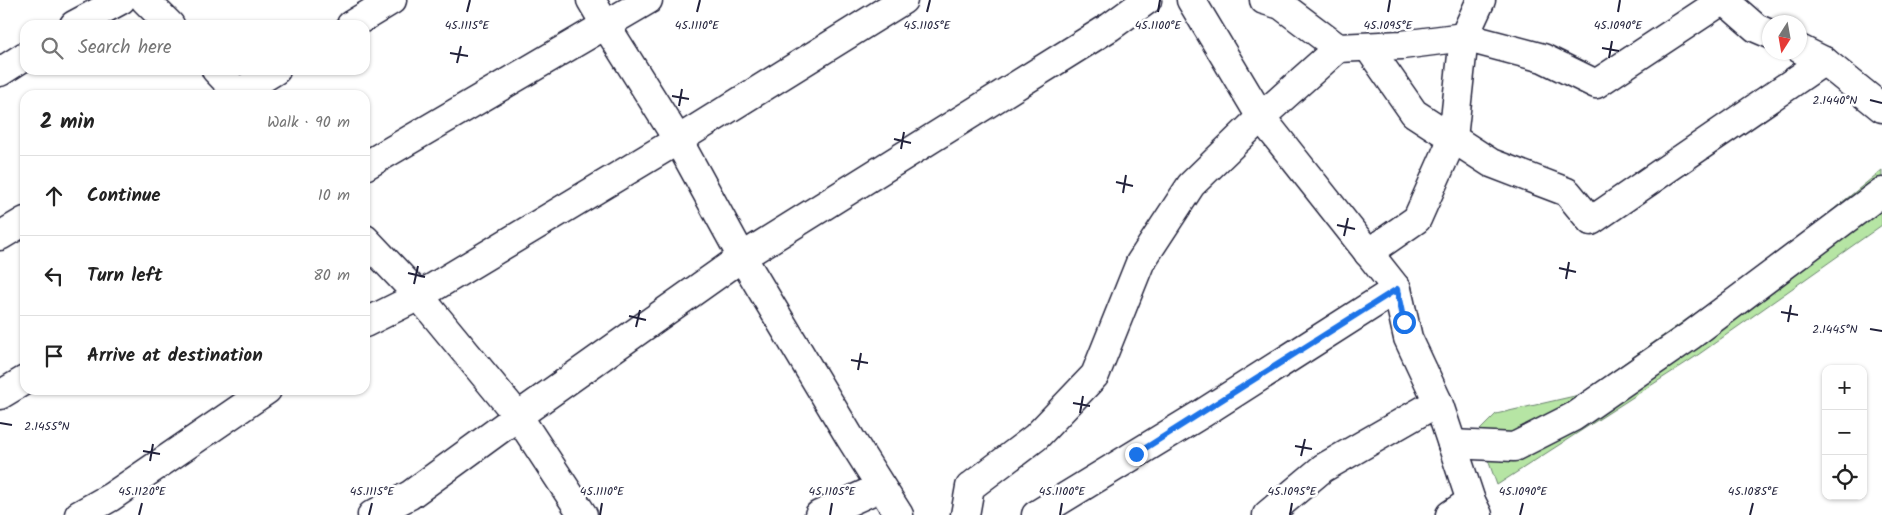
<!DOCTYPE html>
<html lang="en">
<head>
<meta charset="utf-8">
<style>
  :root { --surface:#fff; --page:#f6f6f6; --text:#222; --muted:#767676; --line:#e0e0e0 }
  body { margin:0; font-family:Kalam,sans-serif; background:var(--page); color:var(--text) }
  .controls { position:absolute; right:15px; bottom:15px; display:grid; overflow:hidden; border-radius:10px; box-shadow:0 1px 4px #0004 }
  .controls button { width:45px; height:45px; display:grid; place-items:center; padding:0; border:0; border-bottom:1px solid var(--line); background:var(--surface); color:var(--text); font:25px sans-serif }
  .compass { position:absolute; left:1762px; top:15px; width:45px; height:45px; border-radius:50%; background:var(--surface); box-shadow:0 1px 4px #0004; rotate:191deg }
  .stop { position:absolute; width:15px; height:15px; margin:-11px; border:4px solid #1a73e8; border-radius:50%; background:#fff }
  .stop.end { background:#1a73e8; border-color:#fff; box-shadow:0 1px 5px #0008 }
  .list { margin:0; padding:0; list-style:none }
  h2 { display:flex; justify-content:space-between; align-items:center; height:65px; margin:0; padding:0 20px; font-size:21px }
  h2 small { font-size:16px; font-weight:400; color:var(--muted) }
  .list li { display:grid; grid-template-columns:32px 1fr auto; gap:15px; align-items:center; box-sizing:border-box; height:80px; padding:0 20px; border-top:1px solid var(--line) }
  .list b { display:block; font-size:19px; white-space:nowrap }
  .list em { font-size:16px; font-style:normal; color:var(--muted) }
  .icon { flex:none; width:28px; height:28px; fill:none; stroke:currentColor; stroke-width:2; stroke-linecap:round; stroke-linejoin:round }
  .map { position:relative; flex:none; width:1882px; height:515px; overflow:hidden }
  .search { position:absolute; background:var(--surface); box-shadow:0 1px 4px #0004; left:20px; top:20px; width:350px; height:55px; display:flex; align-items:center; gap:12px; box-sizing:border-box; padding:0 18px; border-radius:15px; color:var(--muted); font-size:19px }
  .panel { position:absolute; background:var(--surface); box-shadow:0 1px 4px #0004; left:20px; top:90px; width:350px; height:305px; border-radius:15px }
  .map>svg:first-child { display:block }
  .green { fill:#b6e5a4; stroke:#6c8470 }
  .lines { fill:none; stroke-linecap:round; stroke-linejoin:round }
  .minor-casing { stroke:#22223b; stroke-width:31 }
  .minor { stroke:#fff; stroke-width:28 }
  .route { stroke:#1a73e8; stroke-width:6 }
  .ticks { fill:none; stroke:#22223b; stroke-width:2 }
  .ticks-label { font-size:12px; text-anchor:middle; fill:#22223b; stroke:#fff; stroke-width:5; stroke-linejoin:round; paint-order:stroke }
</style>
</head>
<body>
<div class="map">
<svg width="1882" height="515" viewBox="0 0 1882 515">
  <rect width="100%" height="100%" fill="#fff"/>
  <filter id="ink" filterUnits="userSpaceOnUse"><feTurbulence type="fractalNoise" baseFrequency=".02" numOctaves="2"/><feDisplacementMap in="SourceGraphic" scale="10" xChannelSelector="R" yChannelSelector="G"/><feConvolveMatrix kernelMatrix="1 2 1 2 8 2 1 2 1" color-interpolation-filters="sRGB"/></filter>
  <g filter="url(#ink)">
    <polygon class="green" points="1882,170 1882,225 1695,357 1497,485 1478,432 1496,414 1579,395 1771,260"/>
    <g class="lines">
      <defs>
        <g id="minor">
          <polyline points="145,0 170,25"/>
          <polyline points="591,0 605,24 678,140 742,257 851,439 899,515"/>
          <polyline points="1191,0 1261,117 1397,289 1408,338 1438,402 1471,501 1478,515"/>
          <polyline points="1264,0 1281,5 1338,48 1402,45 1464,37 1543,58 1596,84 1723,0"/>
          <polyline points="1724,0 1756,28 1770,34"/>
          <polyline points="74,25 121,0"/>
          <polyline points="351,25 392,0"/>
          <polyline points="1368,47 1414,113 1491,163 1567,192 1591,221 1824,61"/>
          <polyline points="1800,49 1824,61 1882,108"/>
          <polyline points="216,70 240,95"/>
          <polyline points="0,72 25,56"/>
          <polyline points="235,95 276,70"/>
          <polyline points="365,166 648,0"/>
          <polyline points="0,236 25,221"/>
          <polyline points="365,239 419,296 518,416 583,515"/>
          <polyline points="1368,253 1417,219 1453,138 1464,37 1481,0"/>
          <polyline points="365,323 419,296 678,140 903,0"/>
          <polyline points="0,395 25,380"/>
          <polyline points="1452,444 1514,447 1573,417 1690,336 1882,192"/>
          <polyline points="79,515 111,497 267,390"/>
          <polyline points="372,515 410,495 518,416 742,257 1110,27 1147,0"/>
          <polyline points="819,515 881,487"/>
          <polyline points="965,515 970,487 1036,437 1095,375 1140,263 1191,185 1261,117 1338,48"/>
          <polyline points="1036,515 1203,413 1397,289"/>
          <polyline points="1267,515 1323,468 1438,402"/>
          <polyline points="1450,515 1471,501"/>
        </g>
      </defs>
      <use href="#minor" class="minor-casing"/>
      <use href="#minor" class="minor"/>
    </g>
  </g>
  <g class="lines" filter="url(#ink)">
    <polyline class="route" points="1136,454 1397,289 1404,322"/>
  </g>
  <path class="ticks" d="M467,12L470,0M697,12L700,0M927,12L930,0M1158,12L1160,0M1388,12L1390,0M1618,12L1620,0M1602,48L1619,51M450,53L468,56M1609,58L1612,41M457,63L461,46M672,96L689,99M1870,100L1882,103M679,106L682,89M894,139L911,143M901,149L904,132M1116,182L1133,186M1123,193L1126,175M1337,225L1355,229M1344,236L1348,218M1559,268L1576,272M408,273L425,277M1566,279L1569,262M414,284L418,266M1781,312L1798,315M629,316L646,320M1788,322L1791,305M636,327L640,310M1870,329L1882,331M851,360L868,363M858,370L861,353M1073,403L1090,406M1080,413L1083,396M0,423L12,425M1295,446L1312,449M143,451L160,454M1301,456L1305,439M150,461L153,444M139,515L142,503M369,515L372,503M600,515L602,503M830,515L832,503M1060,515L1062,503M1290,515L1292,503M1520,515L1523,503M1750,515L1753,503"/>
  <g class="ticks-label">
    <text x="467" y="29">45.1115°E</text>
    <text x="697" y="29">45.1110°E</text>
    <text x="927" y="29">45.1105°E</text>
    <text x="1158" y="29">45.1100°E</text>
    <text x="1388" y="29">45.1095°E</text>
    <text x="1618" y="29">45.1090°E</text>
    <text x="1835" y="104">2.1440°N</text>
    <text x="1835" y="333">2.1445°N</text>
    <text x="47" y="430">2.1455°N</text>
    <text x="142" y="495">45.1120°E</text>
    <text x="372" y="495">45.1115°E</text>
    <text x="602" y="495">45.1110°E</text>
    <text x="832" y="495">45.1105°E</text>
    <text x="1062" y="495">45.1100°E</text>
    <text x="1292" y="495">45.1095°E</text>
    <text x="1523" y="495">45.1090°E</text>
    <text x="1753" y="495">45.1085°E</text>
  </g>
</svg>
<div class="controls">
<button>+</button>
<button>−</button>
<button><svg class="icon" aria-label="locate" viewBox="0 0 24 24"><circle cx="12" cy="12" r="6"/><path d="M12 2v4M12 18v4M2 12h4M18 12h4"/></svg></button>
</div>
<svg class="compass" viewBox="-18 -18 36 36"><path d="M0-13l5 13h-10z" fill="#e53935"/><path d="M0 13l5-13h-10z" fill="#767676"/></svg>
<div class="stop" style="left:1404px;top:322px"></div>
<div class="stop end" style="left:1136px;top:454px"></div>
<div class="search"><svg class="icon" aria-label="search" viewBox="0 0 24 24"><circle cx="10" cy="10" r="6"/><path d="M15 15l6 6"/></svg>Search here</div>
<section class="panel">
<h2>2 min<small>Walk · 90 m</small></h2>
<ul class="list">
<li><svg class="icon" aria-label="ahead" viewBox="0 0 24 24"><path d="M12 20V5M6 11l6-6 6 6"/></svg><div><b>Continue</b></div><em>10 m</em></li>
<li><svg class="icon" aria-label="left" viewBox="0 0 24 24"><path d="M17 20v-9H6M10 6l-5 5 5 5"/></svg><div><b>Turn left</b></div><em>80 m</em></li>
<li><svg class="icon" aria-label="arrive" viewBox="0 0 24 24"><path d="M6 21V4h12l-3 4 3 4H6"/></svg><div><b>Arrive at destination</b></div></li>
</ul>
</section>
</div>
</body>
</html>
